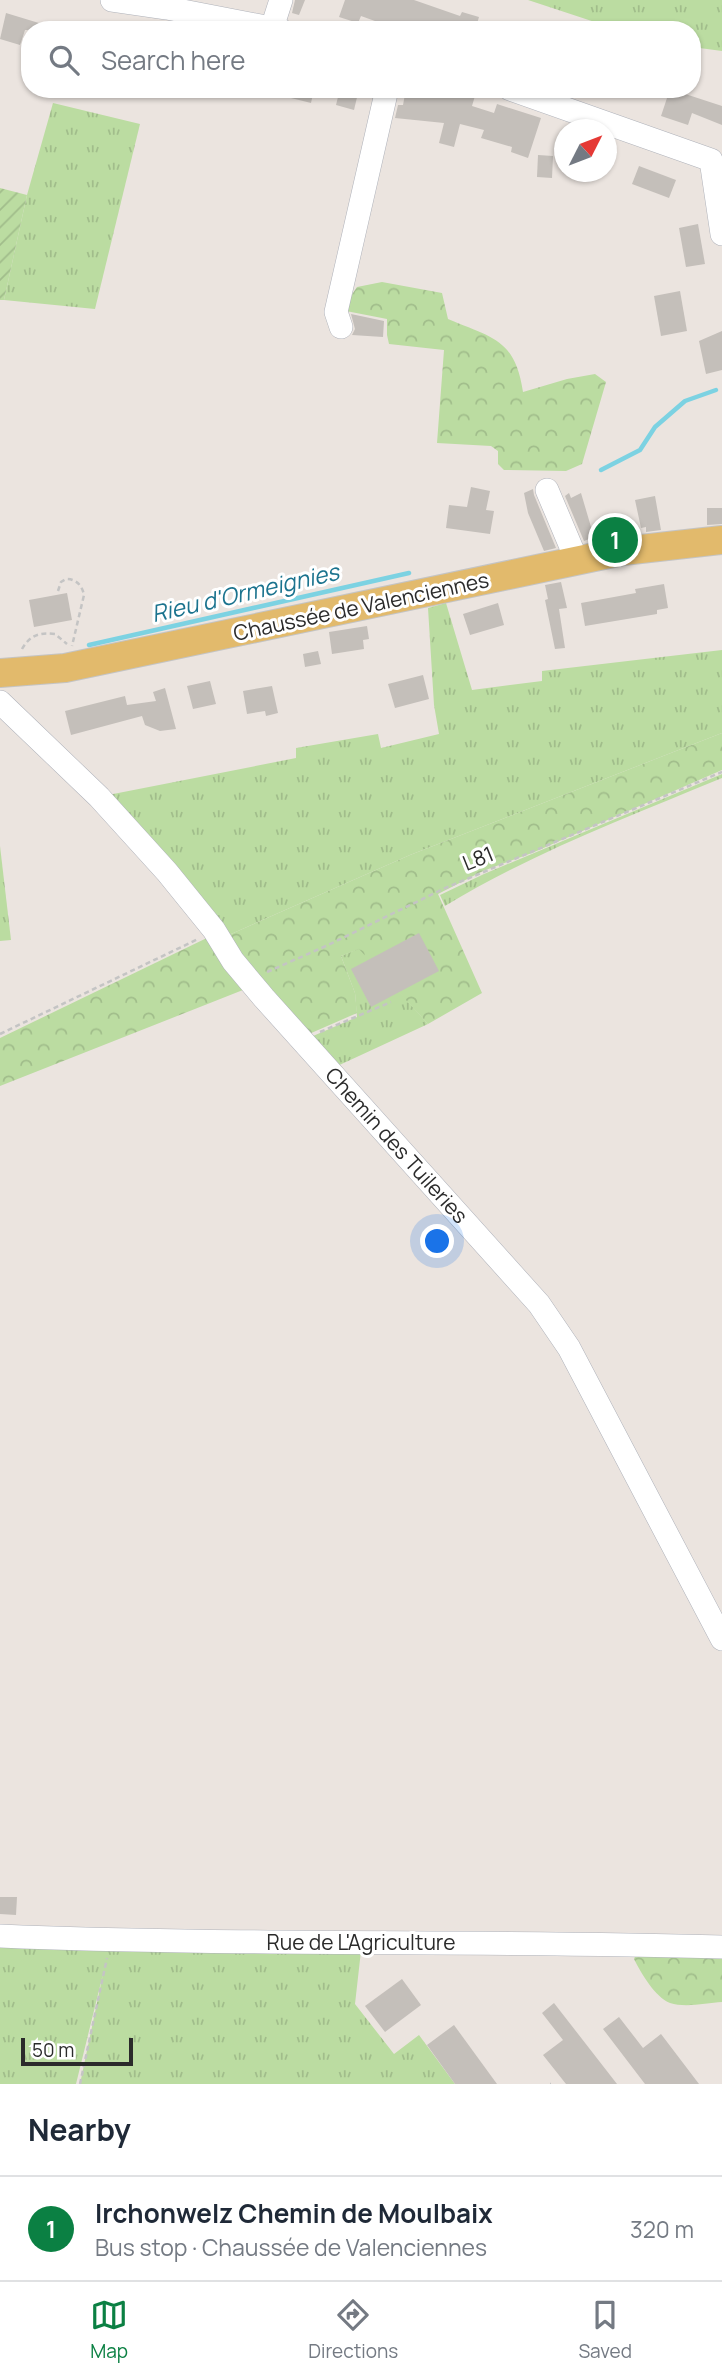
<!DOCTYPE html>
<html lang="en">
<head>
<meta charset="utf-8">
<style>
  :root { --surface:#fff; --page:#f6f6f7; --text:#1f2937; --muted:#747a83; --line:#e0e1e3; --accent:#0b8043 }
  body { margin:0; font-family:Manrope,sans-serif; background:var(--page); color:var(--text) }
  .compass { position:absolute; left:554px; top:119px; width:63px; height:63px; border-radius:50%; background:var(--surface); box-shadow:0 2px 5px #0004; rotate:48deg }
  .scale { position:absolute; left:21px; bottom:18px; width:112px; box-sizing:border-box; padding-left:7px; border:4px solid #2b2b2b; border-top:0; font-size:19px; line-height:24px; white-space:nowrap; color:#2b2b2b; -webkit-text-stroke:5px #fff; paint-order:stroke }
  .you { position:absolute; left:438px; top:1242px; width:24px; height:24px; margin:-18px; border:5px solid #fff; border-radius:50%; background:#1a73e8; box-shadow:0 0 0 10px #1a73e833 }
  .badge { display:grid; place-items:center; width:46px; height:46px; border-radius:50%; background:var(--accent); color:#fff; font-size:23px; font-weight:700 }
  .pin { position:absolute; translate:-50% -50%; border:4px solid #fff; box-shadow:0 2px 7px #0006 }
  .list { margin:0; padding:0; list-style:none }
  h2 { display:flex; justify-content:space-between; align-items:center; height:91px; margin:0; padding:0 28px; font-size:30px }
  h2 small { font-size:23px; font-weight:400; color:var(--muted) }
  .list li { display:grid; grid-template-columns:46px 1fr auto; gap:21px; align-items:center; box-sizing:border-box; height:105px; padding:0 28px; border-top:2px solid var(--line) }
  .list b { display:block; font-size:26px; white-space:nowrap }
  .list p { margin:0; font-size:23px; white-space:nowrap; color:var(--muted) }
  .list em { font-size:23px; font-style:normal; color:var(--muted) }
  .icon { flex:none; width:38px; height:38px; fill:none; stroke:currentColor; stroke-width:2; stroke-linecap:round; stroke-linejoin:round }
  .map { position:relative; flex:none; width:722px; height:2084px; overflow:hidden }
  .search { position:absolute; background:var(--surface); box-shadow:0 2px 5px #0004; left:21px; right:21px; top:21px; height:77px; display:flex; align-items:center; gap:18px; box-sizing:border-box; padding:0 24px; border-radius:28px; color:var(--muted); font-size:26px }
  .sheet { height:196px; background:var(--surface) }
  nav { display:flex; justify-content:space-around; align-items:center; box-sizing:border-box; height:98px; border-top:2px solid var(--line); background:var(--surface); font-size:19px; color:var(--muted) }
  nav a { display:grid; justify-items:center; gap:4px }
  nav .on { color:var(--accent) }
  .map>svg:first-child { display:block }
  .grass { fill:url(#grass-tufts) }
  .forest { fill:url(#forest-crowns) }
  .garden { fill:url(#garden-furrows) }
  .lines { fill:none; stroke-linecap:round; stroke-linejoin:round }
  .stream { stroke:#7cd2e2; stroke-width:4.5 }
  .building { fill:#c4bfba }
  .minor-casing { stroke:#afb2ba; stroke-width:24 }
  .major-casing { stroke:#c4c4c4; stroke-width:30 }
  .path { stroke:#c4c4c4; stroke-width:2.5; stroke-dasharray:5 3.5; stroke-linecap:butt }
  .minor { stroke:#fff; stroke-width:23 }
  .major { stroke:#e2ba6c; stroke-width:28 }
  .labels { text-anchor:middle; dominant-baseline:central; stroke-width:6; stroke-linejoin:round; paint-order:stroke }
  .street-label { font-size:21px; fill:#2b2b2b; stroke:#fff }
  .water-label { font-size:23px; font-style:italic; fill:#1b738e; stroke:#fff }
</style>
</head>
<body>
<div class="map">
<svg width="722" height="2084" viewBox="0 0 722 2084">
  <defs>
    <pattern id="grass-tufts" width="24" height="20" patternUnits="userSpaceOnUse" patternTransform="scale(1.75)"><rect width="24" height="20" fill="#bbdca1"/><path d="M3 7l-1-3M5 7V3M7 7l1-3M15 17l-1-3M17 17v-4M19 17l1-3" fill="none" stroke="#a1bd8b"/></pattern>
    <pattern id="forest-crowns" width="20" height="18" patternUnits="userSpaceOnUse" patternTransform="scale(1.75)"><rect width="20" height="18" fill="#bbdca1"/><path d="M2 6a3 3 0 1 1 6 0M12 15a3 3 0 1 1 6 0" fill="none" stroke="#a1bd8b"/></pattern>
    <pattern id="garden-furrows" width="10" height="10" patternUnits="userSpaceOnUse" patternTransform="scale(1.75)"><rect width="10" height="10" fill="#bbdca1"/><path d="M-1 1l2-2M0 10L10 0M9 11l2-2" fill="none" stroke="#a1bd8b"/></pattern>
  </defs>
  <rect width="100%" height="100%" fill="#ebe4df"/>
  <g class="grass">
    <polygon points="528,0 722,0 722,51 692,47 692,30 619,30"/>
    <polygon points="53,103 140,124 95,309 4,300 27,195"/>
    <polygon points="446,603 472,690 542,681 542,671 722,650 722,733 410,855 222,938 103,796 296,758 296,748 378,734 381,748 439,734 434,705 428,608"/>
    <path d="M722,774V778C628,817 532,853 445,906L440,895L484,874Z"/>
    <polygon points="0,846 11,940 0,941"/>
    <polygon points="360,948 428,1024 333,1068 313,1036 357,1017 355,993 341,956"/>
    <polygon points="0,1938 362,1942 355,2004 394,2054 419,2035 455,2084 80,2084 103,1974 76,2084 0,2084"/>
  </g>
  <g class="forest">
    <path d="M382,282L442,293L448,319C493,338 515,339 523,392L567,379L595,374L606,382L582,464L566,471L504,470L498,464V451L491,446L437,443L444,350L389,344L387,335V319L346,311L347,302L357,287Z"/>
    <polygon points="722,733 722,770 532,853 483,871 438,894 482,993 428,1024 359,949 341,956 355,993 357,1013 309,1034 222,938 410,855"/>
    <polygon points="213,935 248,988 0,1086 0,1038"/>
    <path d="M722,1947V2002C707,2003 685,2008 670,2003C655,1997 641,1973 634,1959L638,1949Z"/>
  </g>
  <polygon class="garden" points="0,188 27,195 4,300 0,300"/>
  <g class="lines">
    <g class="stream">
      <polyline points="601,470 640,450 655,427 685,401 716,390"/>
      <polyline points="89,645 409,573"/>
    </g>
  </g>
  <g class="building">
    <polygon points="295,0 305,0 299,15 292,13"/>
    <polygon points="345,0 414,0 460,16 462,12 479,17 475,30 434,30 417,24 416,30 400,30 361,16 358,23 339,17"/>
    <polygon points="6,13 52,27 51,30 25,30 20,45 0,39"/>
    <polygon points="275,89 314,89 311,103 275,94"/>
    <polygon points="340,89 359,89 354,110 336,105"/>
    <polygon points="406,89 477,89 472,106 494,113 497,104 541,118 528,158 511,152 512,147 481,138 484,130 460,124 454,147 439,143 444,123 395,118 398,105 403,105"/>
    <polygon points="670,89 722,106 722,125 692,113 688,125 661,116"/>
    <polygon points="538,155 553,156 552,178 537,177"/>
    <polygon points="639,166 676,180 669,198 632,184"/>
    <polygon points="698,224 705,264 686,267 679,228"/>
    <polygon points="680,291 687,331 661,336 654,296"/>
    <polygon points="351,314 384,321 383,337 352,335 355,329"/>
    <polygon points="722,331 722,370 706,374 699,341"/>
    <polygon points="471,487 490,491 486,510 494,511 490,534 446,528 449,505 467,507"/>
    <polygon points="533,489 534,495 556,548 544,551 528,513 524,493"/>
    <polygon points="569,493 571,498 581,493 594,537 584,541 565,496"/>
    <polygon points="655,496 661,530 646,532 646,527 641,528 635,500"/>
    <polygon points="707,508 722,508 722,524 707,525"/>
    <polygon points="561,582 567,608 559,609 565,648 555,649 545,600 548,599 545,585"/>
    <polygon points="664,584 668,608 657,610 657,614 585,626 581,603 636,593 635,589"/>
    <polygon points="67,593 72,620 34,627 29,600"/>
    <polygon points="498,603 504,625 470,635 463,614"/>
    <polygon points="367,626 369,639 363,640 364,649 332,654 329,632"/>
    <polygon points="318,651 321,664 305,667 303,654"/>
    <polygon points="423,675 429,699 395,708 388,684"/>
    <polygon points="210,681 216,704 193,709 187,686"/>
    <polygon points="272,686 278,713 266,716 265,711 247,714 243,691"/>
    <polygon points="165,688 176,729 160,731 145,725 142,716 71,735 65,711 125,696 127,705 156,701 153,692"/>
    <polygon points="419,933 439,971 371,1007 351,969"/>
    <polygon points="0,1897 17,1897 16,1915 0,1914"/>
    <polygon points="402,1979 421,2005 385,2032 365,2006"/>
    <polygon points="554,2003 617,2084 566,2084 543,2055 563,2040 542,2013"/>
    <polygon points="619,2017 643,2048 661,2034 699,2084 645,2084 603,2029"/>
    <polygon points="454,2025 497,2084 455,2084 427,2045"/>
  </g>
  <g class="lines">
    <defs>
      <g id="minor">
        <polyline points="112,0 167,8 281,30"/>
        <polyline points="272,28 281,0"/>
        <polyline points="510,89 711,160 722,234"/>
        <polyline points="341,327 336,312 387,89"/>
        <polyline points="547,490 577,561"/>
        <polyline points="0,702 99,797 167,872 214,930 233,961 264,998 539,1304 569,1348 722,1639"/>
        <path d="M0,1936C241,1946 481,1940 722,1947"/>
      </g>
      <polyline id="major" points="0,673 65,668 623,551 722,540"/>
    </defs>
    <use href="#minor" class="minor-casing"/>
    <use href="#major" class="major-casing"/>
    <g class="path">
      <path d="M58,591L61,582L66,579C76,579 82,585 84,595L72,646"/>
      <path d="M22,649C30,635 40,632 55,634L67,644"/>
      <polyline points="267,972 326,946 443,889 722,772"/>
      <polyline points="320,1032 391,1002"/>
      <polyline points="0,1034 198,939"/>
      <polyline points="80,2084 107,1958"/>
      <polyline points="550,2084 551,2084"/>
    </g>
    <use href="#minor" class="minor"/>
    <use href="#major" class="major"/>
  </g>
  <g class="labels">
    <g class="street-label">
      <text transform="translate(361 606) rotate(-12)">Chaussée de Valenciennes</text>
      <text transform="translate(478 858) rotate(-22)">L81</text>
      <text transform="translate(397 1145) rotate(48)">Chemin des Tuileries</text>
      <text x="361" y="1942">Rue de L'Agriculture</text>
    </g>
    <g class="water-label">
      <text transform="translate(245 592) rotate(-13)">Rieu d'Ormeignies</text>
    </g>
  </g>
</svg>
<svg class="compass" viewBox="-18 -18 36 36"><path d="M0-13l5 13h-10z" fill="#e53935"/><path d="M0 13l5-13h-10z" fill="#747a83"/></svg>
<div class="scale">50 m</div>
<div class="you"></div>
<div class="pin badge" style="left:615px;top:540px">1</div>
<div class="search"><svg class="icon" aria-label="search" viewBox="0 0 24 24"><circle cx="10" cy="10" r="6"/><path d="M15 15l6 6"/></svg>Search here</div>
</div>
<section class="sheet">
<h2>Nearby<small></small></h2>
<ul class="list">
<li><span class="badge">1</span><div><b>Irchonwelz Chemin de Moulbaix</b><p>Bus stop · Chaussée de Valenciennes</p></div><em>320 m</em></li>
</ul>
</section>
<nav>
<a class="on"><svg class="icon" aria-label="map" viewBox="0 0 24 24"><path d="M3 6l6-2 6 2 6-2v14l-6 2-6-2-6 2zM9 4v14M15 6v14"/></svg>Map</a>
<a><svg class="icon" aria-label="directions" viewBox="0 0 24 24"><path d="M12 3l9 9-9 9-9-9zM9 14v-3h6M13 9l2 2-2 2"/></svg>Directions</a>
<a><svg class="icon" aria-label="saved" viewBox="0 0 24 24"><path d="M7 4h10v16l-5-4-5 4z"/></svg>Saved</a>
</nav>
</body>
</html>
